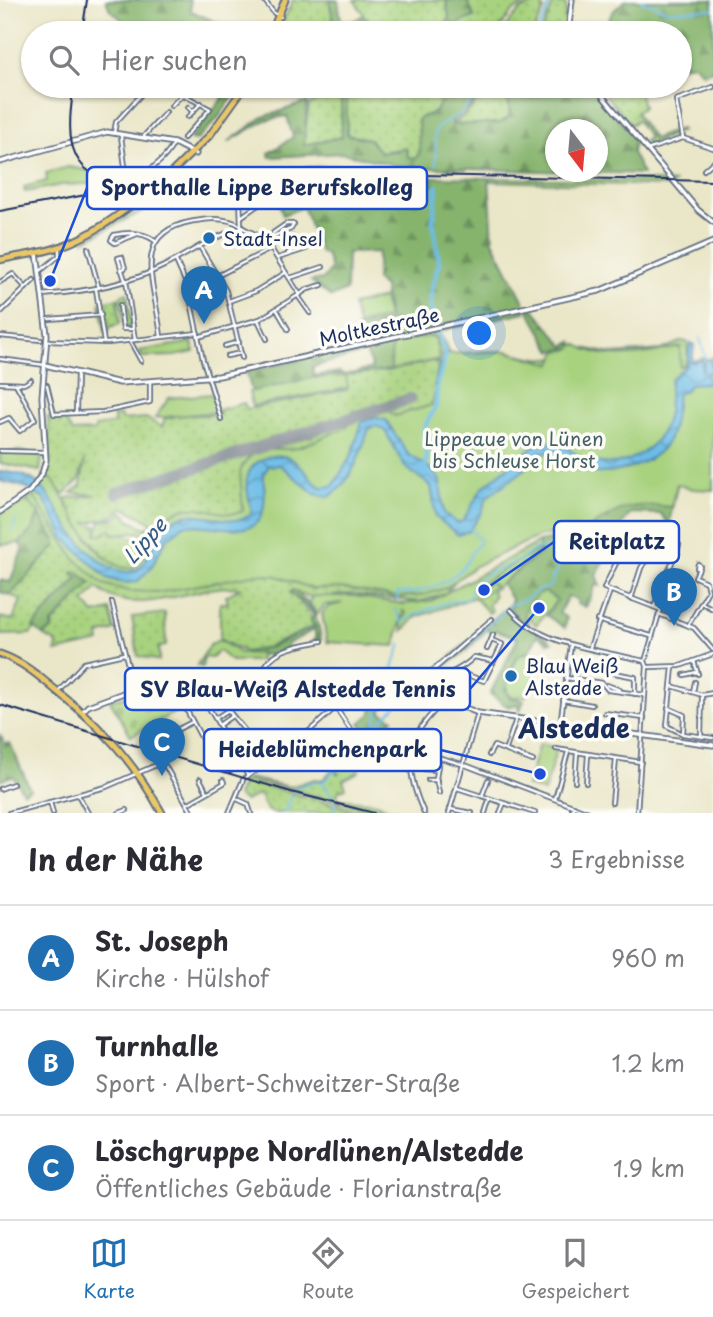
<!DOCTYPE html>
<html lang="de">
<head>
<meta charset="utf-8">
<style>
  :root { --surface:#fff; --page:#f2f2f3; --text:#2b2b33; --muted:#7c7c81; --line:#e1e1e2; --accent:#1f6fb2 }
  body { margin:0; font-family:"Playpen Sans",sans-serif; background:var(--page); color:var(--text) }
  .compass { position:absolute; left:545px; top:119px; width:63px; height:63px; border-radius:50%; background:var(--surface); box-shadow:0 2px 5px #0004; rotate:164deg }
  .you { position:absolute; left:480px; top:334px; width:24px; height:24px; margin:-18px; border:5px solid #fff; border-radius:50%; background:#1a73e8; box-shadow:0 0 0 10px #1a73e833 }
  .badge { display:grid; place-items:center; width:46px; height:46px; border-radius:50%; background:var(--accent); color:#fff; font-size:23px; font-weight:700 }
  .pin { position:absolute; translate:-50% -58px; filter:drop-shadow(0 2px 4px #0008) }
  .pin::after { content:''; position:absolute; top:37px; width:24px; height:21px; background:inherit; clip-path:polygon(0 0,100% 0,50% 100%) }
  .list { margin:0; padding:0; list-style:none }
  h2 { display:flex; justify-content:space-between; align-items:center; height:91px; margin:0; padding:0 28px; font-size:30px }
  h2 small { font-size:23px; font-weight:400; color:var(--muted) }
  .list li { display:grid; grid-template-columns:46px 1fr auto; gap:21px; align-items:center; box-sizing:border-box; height:105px; padding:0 28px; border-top:2px solid var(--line) }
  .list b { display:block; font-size:26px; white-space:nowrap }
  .list p { margin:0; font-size:23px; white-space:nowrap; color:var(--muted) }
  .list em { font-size:23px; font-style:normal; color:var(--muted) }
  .icon { flex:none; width:38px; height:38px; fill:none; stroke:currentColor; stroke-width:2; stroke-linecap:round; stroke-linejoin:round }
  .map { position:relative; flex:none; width:713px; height:813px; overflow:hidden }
  .search { position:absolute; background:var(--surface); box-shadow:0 2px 5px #0004; left:21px; right:21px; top:21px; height:77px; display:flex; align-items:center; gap:18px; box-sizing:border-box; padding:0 24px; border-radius:38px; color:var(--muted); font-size:26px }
  .sheet { height:406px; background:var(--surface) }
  nav { display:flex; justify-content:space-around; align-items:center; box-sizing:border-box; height:98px; border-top:2px solid var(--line); background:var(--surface); font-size:19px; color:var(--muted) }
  nav a { display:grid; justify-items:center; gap:4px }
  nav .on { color:var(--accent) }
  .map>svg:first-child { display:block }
  .grass { fill:url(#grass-dots); stroke:#62806e; stroke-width:2 }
  .forest { fill:url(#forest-firs); stroke:#507266; stroke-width:2; fill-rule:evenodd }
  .wetland { fill:url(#wetland-marsh); stroke:#62806e; stroke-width:2 }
  .cemetery { fill:url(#cemetery-stones); stroke:#62806e; stroke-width:2 }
  .green { fill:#a8d27e; stroke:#62806e; stroke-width:2 }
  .water { fill:url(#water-waves); stroke:#4376a2; stroke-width:2 }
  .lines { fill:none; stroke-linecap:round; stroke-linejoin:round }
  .stream { stroke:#6bbce6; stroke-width:2 }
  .river { stroke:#6bbce6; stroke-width:4.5 }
  .runway { stroke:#828a93; stroke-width:12 }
  .minor-casing { stroke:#636f83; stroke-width:6 }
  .tertiary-casing { stroke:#636f83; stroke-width:7 }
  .primary-casing { stroke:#636f83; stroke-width:9 }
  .minor { stroke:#fff; stroke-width:2.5 }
  .tertiary { stroke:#fff; stroke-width:3.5 }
  .primary { stroke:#e9c769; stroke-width:5 }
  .rail { stroke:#1b2f5e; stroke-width:2 }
  .primary-bridge-casing { stroke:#636f83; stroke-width:9; stroke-linecap:butt }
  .primary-bridge { stroke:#e9c769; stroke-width:5 }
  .poi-dot { fill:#1f6fb2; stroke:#fdfcf7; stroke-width:2.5 }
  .labels { text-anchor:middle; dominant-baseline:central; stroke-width:7; stroke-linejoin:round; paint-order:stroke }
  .poi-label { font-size:19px; fill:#1b2f5e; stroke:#fdfcf7; text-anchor:start }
  .street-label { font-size:19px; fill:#1b2f5e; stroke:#fdfcf7 }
  .park-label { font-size:19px; fill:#456068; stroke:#fdfcf7 }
  .water-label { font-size:21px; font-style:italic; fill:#335987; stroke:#fdfcf7 }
  .district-label { font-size:26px; font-weight:bold; fill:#1b2f5e; stroke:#fdfcf7 }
  .leader { fill:none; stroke:#1d4ed8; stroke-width:2.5 }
  .callout-dot { fill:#1d4ed8; stroke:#fdfcf7; stroke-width:2.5 }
  .callout { fill:#fdfcf7; stroke:#1d4ed8; stroke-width:2.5 }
  .callout-label { font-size:21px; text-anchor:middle; font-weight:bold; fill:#1b2f5e }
</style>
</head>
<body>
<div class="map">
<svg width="713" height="813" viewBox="0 0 713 813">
  <defs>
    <pattern id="grass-dots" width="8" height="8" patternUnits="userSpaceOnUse" patternTransform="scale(1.75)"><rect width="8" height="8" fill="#a8d27e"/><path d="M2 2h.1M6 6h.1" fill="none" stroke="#90b56f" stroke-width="1.8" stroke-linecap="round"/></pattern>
    <pattern id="forest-firs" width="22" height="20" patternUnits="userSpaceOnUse" patternTransform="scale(1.75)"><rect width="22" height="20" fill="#86b46d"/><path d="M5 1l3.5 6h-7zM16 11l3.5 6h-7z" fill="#6d935d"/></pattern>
    <pattern id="wetland-marsh" width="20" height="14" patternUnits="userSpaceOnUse" patternTransform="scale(1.75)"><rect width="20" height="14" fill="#a8d27e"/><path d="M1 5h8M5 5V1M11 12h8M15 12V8" fill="none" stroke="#90b56f"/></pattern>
    <pattern id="cemetery-stones" width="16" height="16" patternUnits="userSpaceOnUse" patternTransform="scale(1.75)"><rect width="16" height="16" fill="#a8d27e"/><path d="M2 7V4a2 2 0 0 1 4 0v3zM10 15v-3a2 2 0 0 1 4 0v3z" fill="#90b56f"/></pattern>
    <pattern id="water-waves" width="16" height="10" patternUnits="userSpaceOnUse" patternTransform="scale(1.75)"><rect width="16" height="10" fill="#6bbce6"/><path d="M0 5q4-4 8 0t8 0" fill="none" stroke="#5799be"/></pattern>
  </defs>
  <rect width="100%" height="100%" fill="#fdfcf7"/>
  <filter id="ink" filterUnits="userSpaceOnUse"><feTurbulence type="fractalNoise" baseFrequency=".0143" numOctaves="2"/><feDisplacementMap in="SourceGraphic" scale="14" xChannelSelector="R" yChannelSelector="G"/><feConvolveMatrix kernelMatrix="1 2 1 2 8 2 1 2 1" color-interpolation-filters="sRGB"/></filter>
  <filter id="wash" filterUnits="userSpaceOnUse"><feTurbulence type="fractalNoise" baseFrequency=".00686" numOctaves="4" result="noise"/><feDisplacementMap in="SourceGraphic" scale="28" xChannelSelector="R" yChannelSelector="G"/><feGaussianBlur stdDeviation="1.57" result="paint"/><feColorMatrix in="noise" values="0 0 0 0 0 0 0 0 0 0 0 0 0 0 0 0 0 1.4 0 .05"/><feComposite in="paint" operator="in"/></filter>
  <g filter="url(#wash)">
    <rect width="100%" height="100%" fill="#eae6c8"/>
    <g class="grass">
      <polygon points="293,0 329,0 333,18 328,33 290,33 280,28"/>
      <polygon points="354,0 446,0 453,33 350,33 366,18 360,17 364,14"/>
      <polygon points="467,0 530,0 512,12 496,33 475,33 480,30 475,28 469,33 459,33 457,24 474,17"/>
      <polygon points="540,2 544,10 533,33 500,33 521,9"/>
      <polygon points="554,2 566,5 565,33 541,33"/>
      <polygon points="341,86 449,86 436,111 418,119 420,152 415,159 408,157 406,148 380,152 369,139 347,135 347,102"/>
      <polygon points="487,86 507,86 510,117 499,123 452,125 472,108"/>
      <polygon points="598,86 638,86 643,107 636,113 653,139 680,129 681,131 648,145 644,141 649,138 637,120 631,125"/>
      <polygon points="334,92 341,95 342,137 303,145 309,105"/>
      <polygon points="351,165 363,167 362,172 243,177 243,171"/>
      <polygon points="489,178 656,181 674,183 669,186 489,181"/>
      <polygon points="127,293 132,327 125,328 121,301 118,301 120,324 109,327 109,331 105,332 100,302 121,298 122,294"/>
      <path d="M682,341L687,342L688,359L684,366L252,512L158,534L146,528L153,523L123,507L112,517L87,523L134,538H156L141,568L119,572C97,548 77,528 65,498L96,495L72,493L81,485L85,459L79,480L64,495L58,489L41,485L50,456L48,417L65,420L72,432L95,431V427L114,424V416L120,415L122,420L146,418L162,427L165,418H173V415H214L220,413L219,410L244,403L247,409L347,390L346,374L392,370L434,361L435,364C460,355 479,349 505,352C523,354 537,361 555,357L586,378L565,350L573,342L575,349L626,365Z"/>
      <path d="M33,494L107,578L151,568L454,583L445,594L419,602L349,594L314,598L293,591L290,592L307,610L315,626L259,651L245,652L221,640L220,636V603H228L226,596L240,588C195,581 140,623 97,588L84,602L94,614L110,610L115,630L99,635L100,642L56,652L57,643L43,635L52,630C52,613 78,595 90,584L78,578L30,634L0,635V617L13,620L21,600L10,595L56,542L27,501Z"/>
      <polygon points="539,549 541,551 492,591 494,596 488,605 492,611 489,613 472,595 475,587"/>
      <polygon points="165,613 166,646 159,647 159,661 138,656 132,617"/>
      <polygon points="360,743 365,744 356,760 359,772 343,780 346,788 338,791 337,799 377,803 398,813 379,805 377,812 247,778 290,787 315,779 322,780 333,769 339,775 335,768 348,761"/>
      <polygon points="244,780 365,813 273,813 267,810 259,794 245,801 237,796"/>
    </g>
    <g class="forest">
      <polygon points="106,0 190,0 191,11 241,33 181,33 182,30 176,29 168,33 121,33 124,21 110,10"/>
      <polygon points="329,0 338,0 342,28 360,17 367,17 350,33 328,33 333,18"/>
      <polygon points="446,0 467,0 474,17 457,24 459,33 453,33 447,21 449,17"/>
      <path d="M626,0H713V70L703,73L694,64L680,66V33H610C604,18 614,9 626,0Z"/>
      <polygon points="227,86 241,86 217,119 197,140 190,139 230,89"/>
      <path d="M341,86L347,102V135L369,139L381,153L406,148L408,157L415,159L420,152L418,119L436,111L449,86H485L471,106L452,121L453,125L499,123L510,117L507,86H522L524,95L540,97L539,86H591L638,142L633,145L632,153L643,174L403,167L343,153L270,157L269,153L293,137L287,116L266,120L228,142L263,117L307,102L304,145L342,137L341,95L334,90ZM556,130H598V172H556Z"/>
      <polygon points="373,176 489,178 493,241 525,304 525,312 439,331 451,357 434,387 439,363 434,361 439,359 435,337 392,343 391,370 349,375 372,368 366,352 312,367 314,376 339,372 346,376 312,378 252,391 246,372 358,347 356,328 389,321 384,287 376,280 378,252 347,253 346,290 331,297 311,281 323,279 331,269 326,254 321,253 303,207 283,215 273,182 372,180"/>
      <polygon points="202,184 224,191 181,197 145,210 83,241 160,186"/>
      <polygon points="533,308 564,346 573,342 574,346 612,354 661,350 626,365 569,348 552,351 528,309"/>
      <path d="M678,481L669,524L661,514L631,513L621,526L596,575L600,586L596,584L586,607L577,604L578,600L568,596L559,613L567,618L565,628L546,615L557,600L545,592L524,617L529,624H524L508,606L512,601L502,583L541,552L539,549L481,582L474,593L472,585L538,547L539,542L564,537L575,540C600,511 643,497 678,481Z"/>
      <polygon points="39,514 56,542 56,546 10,595 0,592 0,580 10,582 23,548 19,543 32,530"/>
      <polygon points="76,571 91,583 51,625 52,630 43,635 33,627 78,578 73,573"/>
      <polygon points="679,580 697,587 689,609 679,616 680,619 671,616"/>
      <path d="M293,590C312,602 319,620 321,640L311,643L315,638V629L287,644L288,648L273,655L248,654L245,652L271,647L315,626L310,621L314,616C308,605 301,601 291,594Z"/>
      <path d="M506,608C523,629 533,624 552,642L549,643L538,635L529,651L516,657L505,690L510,698L524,700L520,711L518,704L508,707L490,694L518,638L495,630L493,633L487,629L465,652L435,673L436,677L424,689L418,686Z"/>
      <polygon points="365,685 392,687 381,712 393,719 366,739 367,732 360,723 370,715 378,689 368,688 357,696 355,694"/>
      <polygon points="0,735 5,744 10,743 30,789 23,792 13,776 0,780"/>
    </g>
    <polygon class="wetland" points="123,512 131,521 158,534 156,538 137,532 112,534 111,530 106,530 106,534 96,534 101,521 116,518"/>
    <polygon class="cemetery" points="161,686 175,712 131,736 110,700"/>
    <g class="green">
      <polygon points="68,167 86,170 106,183 61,185 25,192 24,187 47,181 46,173"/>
      <polygon points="383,298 388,318 358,325 353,305"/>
      <polygon points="424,337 435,337 439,359 391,370 392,343"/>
      <polygon points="192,342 194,352 174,356 142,357 139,351"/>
      <path d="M576,344C608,364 645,354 680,347V367L702,358L712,359L713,355V490L693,489L677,484L671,507C630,502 616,508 583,533L561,532L537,537L475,566L446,588L423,595L397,597L341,588L313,589L277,576L258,574L162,592L129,591L103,584L74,558L32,494L45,478L52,479C68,503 97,572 133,568C150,555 147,529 169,515C198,496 220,521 243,511L240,472C250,447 267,448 289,449C300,449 329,434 341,430C353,425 354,411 370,408C380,406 388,409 395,416L432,405L443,354L506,351L552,364L557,351L568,350Z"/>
      <polygon points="346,376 348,388 252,406 249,392 312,378"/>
      <polygon points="212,394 217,412 155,418 169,398"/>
      <polygon points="19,451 42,456 40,471 0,463 0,453"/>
      <polygon points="27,501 39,513 32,530 19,543 0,545 0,514"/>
      <polygon points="539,542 539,549 475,587 474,593 490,582 494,586 477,599 475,597 416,617 403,631 401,622 406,613 403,611 395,646 327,642 322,614 328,607 342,603 325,605 317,615 309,601 313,596 354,596 404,604 431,601"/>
      <polygon points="545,592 557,600 536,625 530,618 525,621 525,611 538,594"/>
      <polygon points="219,640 240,653 260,654 260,661 231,661 219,651 211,658 204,657 202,667 197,665 210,645"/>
      <polygon points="528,653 538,659 538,669 526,696 512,697 507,692 507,683 518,656"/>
      <polygon points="539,744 557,748 544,792 527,786"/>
    </g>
    <path class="water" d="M690,343L694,345L692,362L702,360V372L705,360H710L713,373H706L709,383L690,384L685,391L677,394C676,409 675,422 670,436C659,464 610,479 583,471C566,466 558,451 539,452L523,471L487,497L481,514L469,531L458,535L436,517L431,486L405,467L385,431L376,426L369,429C359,456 353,481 329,497L315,494L280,465L269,466L263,475C274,551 231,524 184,525L166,540L151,568L137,582L123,583L107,578L65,539L44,499L25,487L0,481V472C39,472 46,492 64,520C76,539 105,573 129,572C150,572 154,524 181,516C202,509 238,531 252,512C250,502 245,487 247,478C252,457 280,448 297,463C305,470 311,480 320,487L333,486L352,454L362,422L375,417L386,420L408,454L433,470L440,481L444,513L457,523L463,521L482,488L533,446L557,441C569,449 581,460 595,462C626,469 660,449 667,417C670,405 668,391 671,379L687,365Z"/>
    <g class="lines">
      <g class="stream">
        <polyline points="641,0 669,11 713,9"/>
        <path d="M537,33C541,25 550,8 550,0"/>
        <polyline points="436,165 435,132 439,126 462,113 483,86"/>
        <polyline points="700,338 706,359"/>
        <polyline points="12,531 16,520"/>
        <polyline points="469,597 474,583 487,574 521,560 535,549 563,548 566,555 561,557 562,563 552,578 553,583 546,589 540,589 526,599 510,605 494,621"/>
        <path d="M397,600V593C426,593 460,581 471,554C473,549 478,547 480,541L469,527"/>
        <polyline points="395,609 402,622"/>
        <path d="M403,622C419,612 445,601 468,599"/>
        <polyline points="463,650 493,621"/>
        <polyline points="420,686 462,651"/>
        <polyline points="373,728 401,644"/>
        <polyline points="294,789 312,782 322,782"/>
        <polyline points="284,813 291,796"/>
        <polyline points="336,813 335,802 323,782 336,769 348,767 372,729 414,689"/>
      </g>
      <g class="river">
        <polyline points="436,322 431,313 431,290 439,263 433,221 437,186"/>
        <polyline points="424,471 427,457 424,428 436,406 437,383 446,356 438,332"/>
      </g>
      <polyline class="runway" points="117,493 410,399"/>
    </g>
  </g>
  <g filter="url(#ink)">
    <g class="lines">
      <defs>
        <g id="minor">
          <polyline points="264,0 274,13 281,17"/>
          <polyline points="167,86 210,109 184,138"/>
          <polyline points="171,106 183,94"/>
          <polyline points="188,107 193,112"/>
          <polyline points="188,117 201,103"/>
          <polyline points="114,133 116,122 149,86"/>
          <path d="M121,136L126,174C143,182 167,157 174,143"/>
          <polyline points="143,137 166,112"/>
          <polyline points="683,138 676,100 713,87"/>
          <polyline points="647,150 683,138 713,148"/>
          <polyline points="704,170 713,162"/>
          <polyline points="240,197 241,225"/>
          <polyline points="241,217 271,196"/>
          <path d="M137,234L115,243L111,240L114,235C128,232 144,232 155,241"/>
          <polyline points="293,237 297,246"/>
          <polyline points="266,239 291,229 294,224 286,224 273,233"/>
          <polyline points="200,247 226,291 242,358"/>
          <polyline points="88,248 99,288"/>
          <polyline points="278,258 306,249 308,245 302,244 288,253"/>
          <polyline points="176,261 188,288 203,360 221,419"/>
          <polyline points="121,270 125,268 122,257 118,258 125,280"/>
          <polyline points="39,272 59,256 59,247"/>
          <polyline points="219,275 272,248"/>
          <polyline points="290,278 323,267"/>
          <polyline points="126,280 135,340"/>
          <polyline points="0,282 13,274 26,288"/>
          <polyline points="96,289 104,343"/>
          <path d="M42,295C83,292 127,285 164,266C190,253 214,235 243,228L265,239L300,295"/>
          <polyline points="298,296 310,313"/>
          <polyline points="229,301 256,291 285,273"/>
          <polyline points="120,305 123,329 133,329"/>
          <polyline points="277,310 288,329"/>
          <polyline points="0,313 34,280"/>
          <polyline points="49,319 101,315"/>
          <polyline points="258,320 267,339"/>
          <polyline points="0,336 41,340"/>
          <path d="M161,337C156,284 125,228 202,220C215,218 234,219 243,228"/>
          <polyline points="198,337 260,319 308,289 322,285"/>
          <polyline points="48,341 108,343 198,333"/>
          <polyline points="130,341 141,361"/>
          <polyline points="225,346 239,342"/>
          <polyline points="227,356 241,353"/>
          <polyline points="0,359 45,365"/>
          <polyline points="0,383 24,384 31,380"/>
          <polyline points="47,385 54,414 103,412 150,402 150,381"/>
          <polyline points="76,413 77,373"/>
          <polyline points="0,422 9,418 20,431 35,419 16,384"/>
          <polyline points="0,451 45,452"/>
          <polyline points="631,599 641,568 655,545"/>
          <polyline points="112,602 134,689"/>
          <polyline points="702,603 713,609"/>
          <polyline points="654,607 604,588 621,553 634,533 673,557"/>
          <polyline points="654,607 661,610 659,614 694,628 713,650"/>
          <polyline points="654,607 679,545"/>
          <path d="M511,610C543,647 599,649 644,661"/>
          <polyline points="597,620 651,636"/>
          <polyline points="689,624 708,591 706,582 695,577 700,566 698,564 697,568"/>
          <polyline points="590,647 610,591"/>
          <polyline points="487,649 491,640"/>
          <polyline points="694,661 698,674"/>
          <polyline points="649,667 680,666 713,654"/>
          <polyline points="673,667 667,726 683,734 713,738"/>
          <path d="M263,672C270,648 301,645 322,641"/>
          <polyline points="459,672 484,681 494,661"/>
          <polyline points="219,675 228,710 245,731"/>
          <polyline points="684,675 697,672"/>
          <polyline points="566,678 602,683 608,690 645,695"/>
          <polyline points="573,679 579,666 635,677 635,694"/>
          <polyline points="171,681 217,767"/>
          <polyline points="607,685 620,690"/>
          <polyline points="672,686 702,695 713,693"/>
          <polyline points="220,687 201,694 248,776"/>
          <polyline points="414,687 492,619"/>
          <polyline points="58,691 84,663 124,654"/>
          <path d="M424,692C437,675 460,673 474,657L494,661L502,644L491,640L493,635"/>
          <polyline points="693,692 695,682"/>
          <polyline points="563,700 592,705"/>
          <polyline points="336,708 352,732"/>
          <polyline points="668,708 684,715 683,734"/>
          <polyline points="605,713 644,718"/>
          <polyline points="216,718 228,710"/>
          <polyline points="219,725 232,716"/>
          <polyline points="560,725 571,645"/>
          <polyline points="247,734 271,760"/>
          <polyline points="165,736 192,722"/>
          <polyline points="701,736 702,695"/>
          <polyline points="390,742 416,739"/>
          <polyline points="241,746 251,739"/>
          <polyline points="506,749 516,719"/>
          <polyline points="556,749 641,762"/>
          <polyline points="251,750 264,766"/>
          <polyline points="413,750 465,765 591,813"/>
          <polyline points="489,755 494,746 533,761"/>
          <polyline points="244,756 256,771"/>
          <polyline points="237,760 257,746"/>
          <polyline points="424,769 436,770"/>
          <polyline points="246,777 297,742 365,681"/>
          <polyline points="200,779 207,792"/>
          <polyline points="428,780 437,780"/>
          <polyline points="575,782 577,753"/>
          <polyline points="586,783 588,755"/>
          <polyline points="457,788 535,813"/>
          <polyline points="0,789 13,784"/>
          <polyline points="439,793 436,779 439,758"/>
          <polyline points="78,795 88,813"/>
          <polyline points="482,796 488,780"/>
          <polyline points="237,799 248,804 251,813"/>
          <polyline points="555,799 568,752"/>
          <polyline points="50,802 53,813"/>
          <polyline points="612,803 616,759"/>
          <polyline points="187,804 224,783 223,780"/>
          <polyline points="450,809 472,813"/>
          <polyline points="9,813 106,787 163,762 192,813"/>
          <polyline points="119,813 127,810"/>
          <polyline points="229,813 243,780"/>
          <path d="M424,813C413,789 404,757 418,732C424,721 435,711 443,701"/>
          <polyline points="449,813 478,713"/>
          <polyline points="485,813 489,800"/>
          <polyline points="500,813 504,803"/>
          <polyline points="571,813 574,806"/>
          <polyline points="637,813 647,666 645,661 659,614"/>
        </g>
        <g id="tertiary">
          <polyline points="568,33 572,0"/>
          <polyline points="594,86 698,210 713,222"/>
          <polyline points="0,162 107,132 174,143 196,154"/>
          <polyline points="45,365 120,383 219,376 599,291 713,242"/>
          <polyline points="0,512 30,491 42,474 46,460 42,397 47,335 37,253"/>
          <polyline points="83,711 88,706 134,689 181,679 269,672 411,686 478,713 713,745"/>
        </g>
        <g id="primary">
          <polyline points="271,33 285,0"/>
          <polyline points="172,172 210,135 245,86"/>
          <path d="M0,260C20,255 40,254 59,247C95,235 125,210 155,187"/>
          <path d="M0,654C23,662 39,676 58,692C104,729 133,761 162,813"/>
        </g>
      </defs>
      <use href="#minor" class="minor-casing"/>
      <use href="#tertiary" class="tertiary-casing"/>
      <use href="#primary" class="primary-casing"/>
      <use href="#minor" class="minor"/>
      <use href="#tertiary" class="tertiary"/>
      <use href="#primary" class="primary"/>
      <g class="rail">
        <polyline points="82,33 87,0"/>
        <path d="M74,86C67,129 63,177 121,182"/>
        <polyline points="0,211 139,185 377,174 713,181"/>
        <polyline points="0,705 291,792 374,813"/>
      </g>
      <defs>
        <polyline id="primary-bridge" points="155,187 172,172"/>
      </defs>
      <use href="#primary-bridge" class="primary-bridge-casing"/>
      <use href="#primary-bridge" class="primary-bridge"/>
    </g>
  </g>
  <g class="poi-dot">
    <circle cx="209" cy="238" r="7"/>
    <circle cx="511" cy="676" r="7"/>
  </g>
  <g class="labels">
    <g class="poi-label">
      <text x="223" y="238">Stadt-Insel</text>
      <text x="525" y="665">Blau Weiß<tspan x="525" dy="22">Alstedde</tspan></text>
    </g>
    <g class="street-label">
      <text transform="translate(379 326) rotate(-12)">Moltkestraße</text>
    </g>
    <g class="park-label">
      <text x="514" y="438">Lippeaue von Lünen<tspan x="514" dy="22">bis Schleuse Horst</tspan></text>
    </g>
    <g class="water-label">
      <text transform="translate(144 540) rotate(-48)">Lippe</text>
    </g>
    <g class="district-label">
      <text x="574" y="727">Alstedde</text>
    </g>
  </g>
  <path class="leader" d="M50 281L87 188M484 590L554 542M539 608L470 689M540 774L441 750"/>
  <g class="callout-dot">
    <circle cx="50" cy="281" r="7"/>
    <circle cx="484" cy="590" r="7"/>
    <circle cx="539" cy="608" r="7"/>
    <circle cx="540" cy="774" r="7"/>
  </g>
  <g class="callout">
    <rect x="87" y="167" width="340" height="42" rx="7"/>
    <rect x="554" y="521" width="125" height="42" rx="7"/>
    <rect x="125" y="668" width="345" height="42" rx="7"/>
    <rect x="204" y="729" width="237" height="42" rx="7"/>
  </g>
  <g class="callout-label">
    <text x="257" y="195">Sporthalle Lippe Berufskolleg</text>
    <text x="617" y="549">Reitplatz</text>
    <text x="298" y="697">SV Blau-Weiß Alstedde Tennis</text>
    <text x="323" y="757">Heideblümchenpark</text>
  </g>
</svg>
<svg class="compass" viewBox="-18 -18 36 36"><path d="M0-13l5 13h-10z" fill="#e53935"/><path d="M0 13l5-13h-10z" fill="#7c7c81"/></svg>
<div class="you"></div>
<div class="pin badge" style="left:204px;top:324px">A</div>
<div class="pin badge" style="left:674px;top:626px">B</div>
<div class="pin badge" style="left:162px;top:776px">C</div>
<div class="search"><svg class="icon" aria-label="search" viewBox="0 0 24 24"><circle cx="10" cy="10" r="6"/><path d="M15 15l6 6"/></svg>Hier suchen</div>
</div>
<section class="sheet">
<h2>In der Nähe<small>3 Ergebnisse</small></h2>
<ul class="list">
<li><span class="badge">A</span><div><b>St. Joseph</b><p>Kirche · Hülshof</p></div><em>960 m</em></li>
<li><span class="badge">B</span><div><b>Turnhalle</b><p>Sport · Albert-Schweitzer-Straße</p></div><em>1.2 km</em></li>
<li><span class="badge">C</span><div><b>Löschgruppe Nordlünen/Alstedde</b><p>Öffentliches Gebäude · Florianstraße</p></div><em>1.9 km</em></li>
</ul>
</section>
<nav>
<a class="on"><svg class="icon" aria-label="map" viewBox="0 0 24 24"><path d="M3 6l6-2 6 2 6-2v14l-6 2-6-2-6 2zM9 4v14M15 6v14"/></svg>Karte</a>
<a><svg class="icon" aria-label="directions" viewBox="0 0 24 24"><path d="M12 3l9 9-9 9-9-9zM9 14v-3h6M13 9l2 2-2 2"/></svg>Route</a>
<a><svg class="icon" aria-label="saved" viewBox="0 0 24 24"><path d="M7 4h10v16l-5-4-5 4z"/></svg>Gespeichert</a>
</nav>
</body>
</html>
